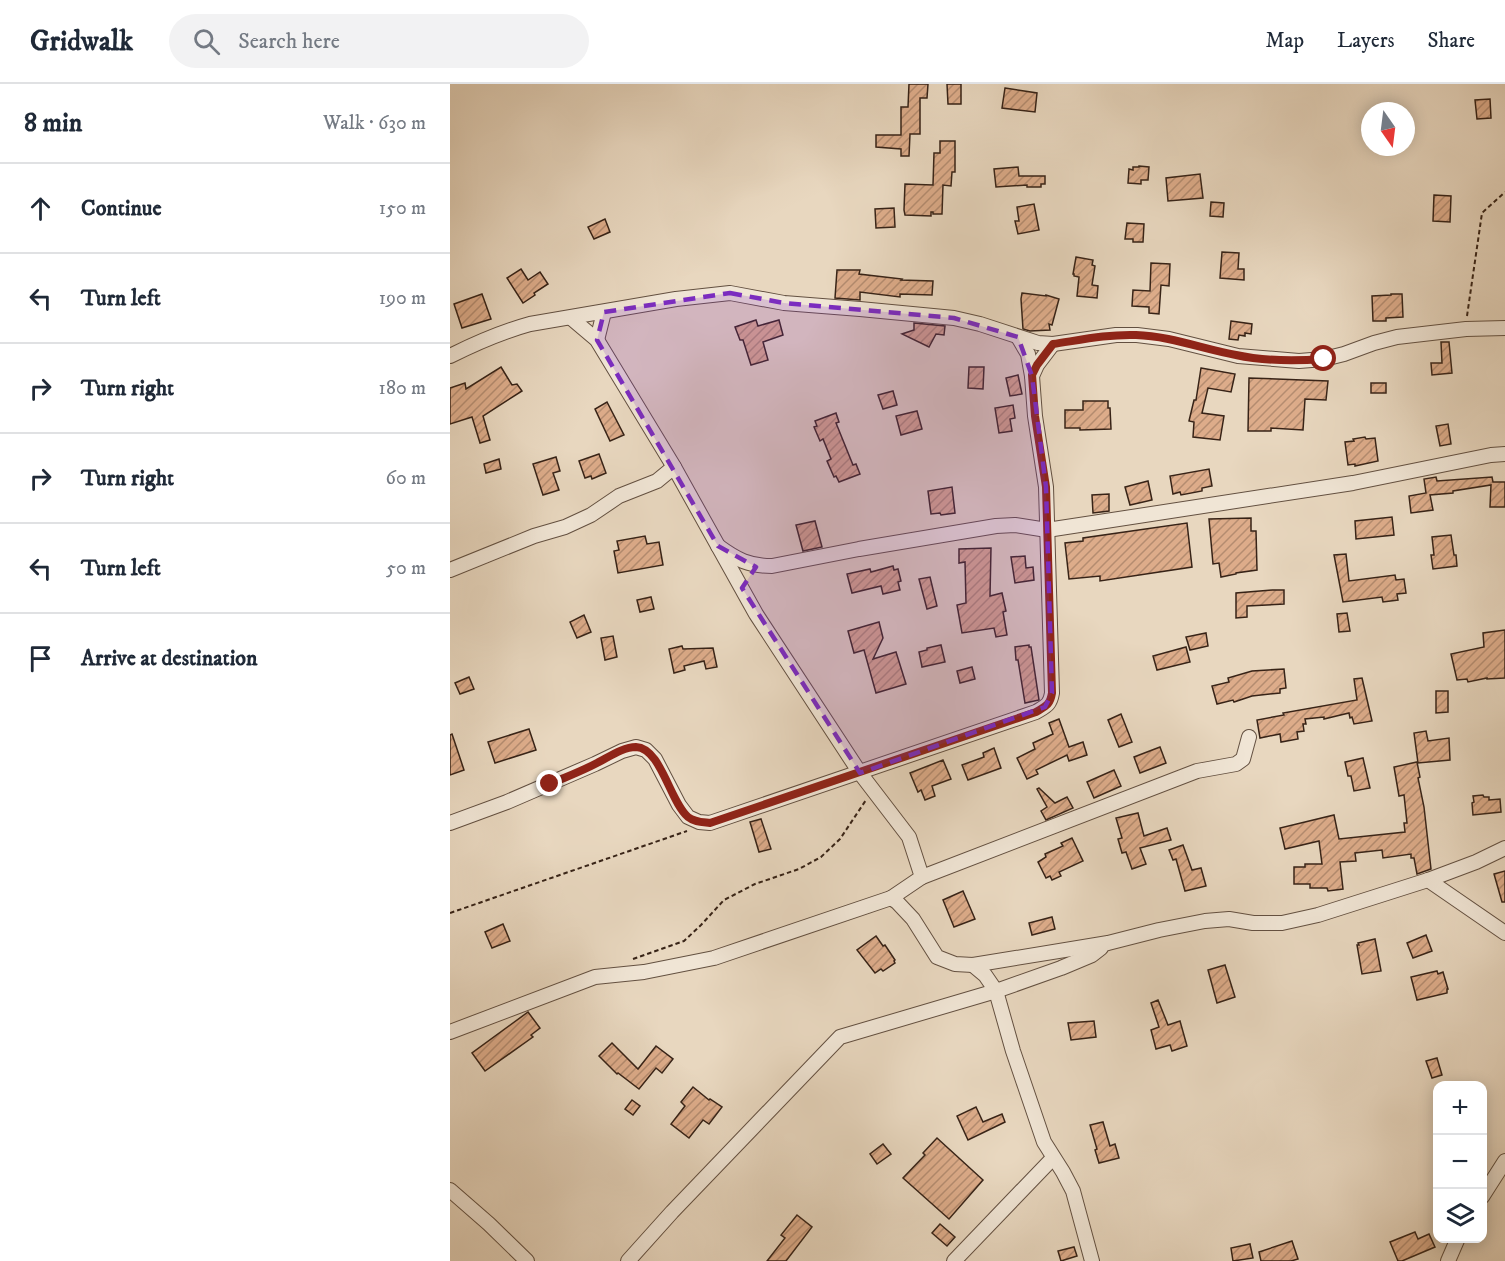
<!DOCTYPE html>
<html lang="en">
<head>
<meta charset="utf-8">
<style>
  :root { --surface:#fff; --page:#f2f2f3; --text:#1f2937; --muted:#747a83; --line:#e0e1e3 }
  body { margin:0; font-family:"IM FELL DW Pica",serif; background:var(--page); color:var(--text) }
  .controls { position:absolute; right:18px; bottom:18px; display:grid; overflow:hidden; border-radius:12px; box-shadow:0 3px 15px #0003 }
  .controls button { width:54px; height:54px; display:grid; place-items:center; padding:0; border:0; border-bottom:2px solid var(--line); background:var(--surface); color:var(--text); font:30px sans-serif }
  .compass { position:absolute; left:911px; top:18px; width:54px; height:54px; border-radius:50%; background:var(--surface); box-shadow:0 3px 15px #0003; rotate:166deg }
  .stop { position:absolute; width:18px; height:18px; margin:-14px; border:4px solid #8f2418; border-radius:50%; background:#fff }
  .stop.end { background:#8f2418; border-color:#fff; box-shadow:0 2px 6px #0008 }
  .list { margin:0; padding:0; list-style:none }
  h2 { display:flex; justify-content:space-between; align-items:center; height:78px; margin:0; padding:0 24px; font-size:26px }
  h2 small { font-size:20px; font-weight:400; color:var(--muted) }
  .list li { display:grid; grid-template-columns:39px 1fr auto; gap:18px; align-items:center; box-sizing:border-box; height:90px; padding:0 24px; border-top:2px solid var(--line) }
  .list b { display:block; font-size:22px; white-space:nowrap }
  .list em { font-size:20px; font-style:normal; color:var(--muted) }
  .icon { flex:none; width:33px; height:33px; fill:none; stroke:currentColor; stroke-width:2; stroke-linecap:round; stroke-linejoin:round }
  .map { position:relative; flex:none; width:1055px; height:1177px; overflow:hidden }
  header { display:flex; align-items:center; gap:36px; box-sizing:border-box; height:84px; padding:0 30px; background:var(--surface); border-bottom:2px solid var(--line) }
  header strong { font-size:28px }
  nav { display:flex; gap:33px; margin-inline-start:auto; font-size:21px }
  .search { width:420px; height:54px; background:var(--page); display:flex; align-items:center; gap:15px; box-sizing:border-box; padding:0 21px; border-radius:33px; color:var(--muted); font-size:22px }
  main { display:flex }
  aside { flex:1; background:var(--surface) }
  .map>svg:first-child { display:block }
  .building { fill:url(#building-hatch); stroke:#372317; stroke-width:1.5 }
  .lines { fill:none; stroke-linecap:round; stroke-linejoin:round }
  .street-casing { stroke:#635041; stroke-width:16 }
  .path { stroke:#372317; stroke-width:2; stroke-dasharray:4.5 3; stroke-linecap:butt }
  .street { stroke:#f0e5d5; stroke-width:14 }
  .route { stroke:#8f2418; stroke-width:8 }
  .marked { fill:#7b2cbf; fill-opacity:0.2; stroke:#7b2cbf; stroke-width:4.5; stroke-dasharray:12 8; stroke-linejoin:round }
</style>
</head>
<body>
<header>
<strong>Gridwalk</strong>
<div class="search"><svg class="icon" aria-label="search" viewBox="0 0 24 24"><circle cx="10" cy="10" r="6"/><path d="M15 15l6 6"/></svg>Search here</div>
<nav><a>Map</a><a>Layers</a><a>Share</a></nav>
</header>
<main>
<aside>
<h2>8 min<small>Walk · 630 m</small></h2>
<ul class="list">
<li><svg class="icon" aria-label="ahead" viewBox="0 0 24 24"><path d="M12 20V5M6 11l6-6 6 6"/></svg><div><b>Continue</b></div><em>150 m</em></li>
<li><svg class="icon" aria-label="left" viewBox="0 0 24 24"><path d="M17 20v-9H6M10 6l-5 5 5 5"/></svg><div><b>Turn left</b></div><em>190 m</em></li>
<li><svg class="icon" aria-label="right" viewBox="0 0 24 24"><path d="M7 20v-9h11M14 6l5 5-5 5"/></svg><div><b>Turn right</b></div><em>180 m</em></li>
<li><svg class="icon" aria-label="right" viewBox="0 0 24 24"><path d="M7 20v-9h11M14 6l5 5-5 5"/></svg><div><b>Turn right</b></div><em>60 m</em></li>
<li><svg class="icon" aria-label="left" viewBox="0 0 24 24"><path d="M17 20v-9H6M10 6l-5 5 5 5"/></svg><div><b>Turn left</b></div><em>50 m</em></li>
<li><svg class="icon" aria-label="arrive" viewBox="0 0 24 24"><path d="M6 21V4h12l-3 4 3 4H6"/></svg><div><b>Arrive at destination</b></div></li>
</ul>
</aside>
<div class="map">
<svg width="1055" height="1177" viewBox="0 0 1055 1177">
  <defs>
    <pattern id="building-hatch" width="6" height="6" patternUnits="userSpaceOnUse" patternTransform="scale(1.5)"><rect width="6" height="6" fill="#ddac8a"/><path d="M-1 1l2-2M0 6l6-6M5 7l2-2" fill="none" stroke="#b48c70"/></pattern>
  </defs>
  <rect width="100%" height="100%" fill="#e8d7bf"/>
  <filter id="stains"><feTurbulence type="fractalNoise" baseFrequency=".00333" numOctaves="4"/><feColorMatrix values="0 0 0 0 .2 0 0 0 0 .09 0 0 0 0 .02 0 0 0 .5 -.17"/></filter>
  <radialGradient id="worn" r=".72"><stop offset=".6" stop-color="#630" stop-opacity="0"/><stop offset="1" stop-color="#630" stop-opacity=".3"/></radialGradient>
  <g class="building">
    <polygon points="459,0 478,0 477,14 470,14 470,50 460,50 459,72 451,72 451,65 426,63 426,51 451,51 451,23 458,23"/>
    <polygon points="497,0 511,0 511,20 498,20"/>
    <polygon points="555,4 587,9 585,28 552,24"/>
    <polygon points="1040,15 1041,34 1027,35 1025,16"/>
    <polygon points="490,57 505,57 505,88 502,88 501,102 493,101 492,130 483,130 483,128 481,128 481,132 455,131 454,126 455,100 483,101 484,69 490,69"/>
    <polygon points="689,82 699,83 698,96 691,96 691,100 678,99 679,85 683,86 683,83 689,83"/>
    <polygon points="568,83 569,92 595,92 595,100 591,100 591,103 577,103 577,101 546,103 544,85"/>
    <polygon points="750,90 753,114 718,117 716,94"/>
    <polygon points="984,111 1001,112 1000,138 983,137"/>
    <polygon points="761,118 774,119 773,133 760,132"/>
    <polygon points="584,120 589,146 568,150 565,137 569,137 567,123"/>
    <polygon points="444,124 445,143 426,144 425,125"/>
    <polygon points="155,135 160,148 144,155 138,143"/>
    <polygon points="677,139 694,140 693,158 683,158 683,155 675,155"/>
    <polygon points="772,168 789,169 788,185 794,185 794,196 770,194"/>
    <polygon points="626,173 643,176 642,181 645,182 642,201 648,202 647,214 627,212 629,193 624,192 624,190 623,190"/>
    <polygon points="701,179 720,180 719,202 711,201 709,230 699,229 699,223 682,222 683,206 700,207"/>
    <polygon points="71,185 78,196 90,188 98,200 84,209 85,211 73,219 57,194"/>
    <polygon points="387,186 410,186 409,190 452,195 451,196 483,197 482,211 450,210 450,213 410,208 410,216 385,214"/>
    <polygon points="572,209 596,212 596,211 609,215 602,241 599,240 600,246 580,247 573,245 571,215"/>
    <polygon points="32,210 41,235 12,244 4,220"/>
    <polygon points="941,210 952,210 953,233 936,234 936,237 923,237 922,212 941,211"/>
    <polygon points="306,236 308,242 329,236 333,251 313,258 318,276 301,281 293,256 290,256 285,243"/>
    <polygon points="781,237 802,240 801,250 795,249 795,252 789,251 788,256 779,255"/>
    <polygon points="464,239 495,242 494,251 486,250 479,263 452,250 464,246"/>
    <polygon points="991,258 999,258 1002,289 982,291 981,279 992,279"/>
    <polygon points="51,283 62,301 67,300 72,307 33,332 40,356 30,359 22,333 0,340 0,304 15,299 16,305"/>
    <polygon points="519,283 534,283 533,305 518,304"/>
    <polygon points="751,284 785,290 781,308 758,304 752,329 774,332 770,356 743,353 744,338 739,337 744,316 746,316"/>
    <polygon points="568,291 572,310 560,312 556,294"/>
    <polygon points="799,294 878,297 876,316 855,315 853,346 821,344 821,347 798,347"/>
    <rect x="921" y="299" width="15" height="10"/>
    <polygon points="443,307 447,321 433,325 428,311"/>
    <polygon points="633,317 658,317 658,324 660,324 661,345 630,346 630,344 615,344 615,326 633,326"/>
    <polygon points="157,318 174,351 160,357 145,325"/>
    <polygon points="563,321 565,334 560,335 562,347 549,349 545,324"/>
    <polygon points="467,327 472,345 451,351 446,332"/>
    <polygon points="386,329 389,338 386,339 403,381 406,380 410,390 389,398 386,392 384,393 377,377 381,375 373,355 370,357 364,343 367,342 365,337"/>
    <polygon points="998,340 1001,360 990,362 986,342"/>
    <polygon points="915,353 916,355 925,354 928,377 905,382 905,380 898,381 895,358 904,357 903,355"/>
    <polygon points="149,370 156,389 142,395 141,392 135,394 129,377"/>
    <polygon points="106,373 110,387 103,389 109,406 93,411 83,380"/>
    <polygon points="49,375 51,385 36,389 34,380"/>
    <polygon points="759,385 762,402 752,404 752,407 731,411 730,408 723,410 720,392"/>
    <polygon points="986,393 987,397 1042,393 1043,398 1055,398 1055,423 1040,423 1041,401 1003,407 1003,409 980,411 983,426 961,429 959,412 976,409 974,395"/>
    <polygon points="698,397 702,416 680,421 675,403"/>
    <polygon points="502,403 505,429 491,431 490,429 481,430 478,407"/>
    <polygon points="659,410 659,427 643,429 642,411"/>
    <polygon points="942,433 944,451 906,455 905,437"/>
    <polygon points="801,434 801,447 806,447 807,486 786,489 786,490 771,493 769,479 763,480 759,435"/>
    <polygon points="365,437 372,463 353,467 346,441"/>
    <polygon points="737,439 742,483 650,497 650,492 619,495 615,459 633,457 633,454"/>
    <polygon points="1001,451 1004,471 1006,471 1007,482 983,485 981,471 984,471 982,453"/>
    <polygon points="195,452 197,460 209,458 213,481 168,489 164,467 169,466 167,457"/>
    <polygon points="541,464 540,512 552,509 556,527 553,528 557,551 546,553 544,544 512,549 507,521 516,519 515,478 509,479 509,465"/>
    <polygon points="896,470 899,497 945,491 946,496 954,495 956,509 947,510 948,516 933,518 932,513 893,518 884,471"/>
    <polygon points="575,472 576,484 583,483 584,496 565,499 561,473"/>
    <polygon points="443,482 444,486 448,485 451,497 448,498 450,506 433,510 431,502 402,509 397,490 420,485 421,488"/>
    <polygon points="480,493 487,522 477,525 469,495"/>
    <polygon points="822,506 834,506 834,520 797,522 797,533 786,534 786,509"/>
    <polygon points="201,513 204,525 190,528 187,516"/>
    <polygon points="897,529 900,547 889,548 887,530"/>
    <polygon points="134,531 141,548 127,554 120,538"/>
    <polygon points="429,538 433,554 423,575 446,568 456,600 426,609 414,566 404,569 398,547"/>
    <polygon points="1055,546 1055,594 1037,595 1037,594 1018,598 1017,595 1007,596 1001,570 1034,563 1033,549"/>
    <polygon points="756,549 758,562 740,566 736,553"/>
    <polygon points="163,552 167,573 155,576 151,554"/>
    <polygon points="491,561 495,578 472,583 469,568 477,566 477,564"/>
    <polygon points="579,561 579,563 581,563 589,616 575,619 568,576 566,576 565,563"/>
    <polygon points="232,562 233,565 263,564 267,583 256,585 254,577 234,582 235,586 224,589 219,565"/>
    <polygon points="736,563 740,578 707,586 703,572"/>
    <polygon points="522,583 525,595 510,599 507,587"/>
    <polygon points="834,585 836,604 830,605 830,609 802,612 784,618 783,616 767,620 762,602 779,598 778,594 802,587"/>
    <polygon points="19,593 24,605 10,610 5,599"/>
    <polygon points="912,594 922,637 904,640 902,633 900,634 899,629 874,635 874,633 855,635 856,640 853,640 854,647 847,648 848,655 831,658 830,650 810,654 807,636 834,631 833,629 907,616 904,595"/>
    <polygon points="986,607 998,607 998,628 986,629"/>
    <polygon points="671,630 682,658 669,663 658,636"/>
    <polygon points="609,635 619,663 633,658 637,671 619,677 617,671 586,686 588,690 577,695 567,674 585,665 583,659 603,650 599,639"/>
    <polygon points="79,645 86,666 45,679 38,658"/>
    <polygon points="976,647 978,657 999,654 1000,676 968,679 964,649"/>
    <polygon points="2,650 14,686 0,691 0,651"/>
    <polygon points="710,663 716,679 690,689 684,673"/>
    <polygon points="544,664 551,684 518,696 512,681 534,673 533,669"/>
    <polygon points="913,674 920,704 904,707 901,692 898,692 895,678"/>
    <polygon points="493,676 501,695 482,702 485,712 475,716 471,706 468,708 460,689"/>
    <polygon points="967,678 970,693 968,694 974,723 981,785 967,790 964,774 961,774 961,770 933,774 932,766 905,769 906,777 890,778 893,805 878,807 877,804 860,804 860,800 844,800 844,783 855,783 855,780 872,780 869,757 835,765 830,744 884,731 889,755 955,748 954,739 957,739 954,711 949,712 944,683"/>
    <polygon points="664,686 671,702 644,714 637,698"/>
    <polygon points="589,704 605,719 617,713 623,724 596,736 591,727 597,723 587,705"/>
    <polygon points="1033,711 1034,713 1039,713 1039,716 1050,715 1051,728 1023,731 1022,719 1024,718 1023,712"/>
    <polygon points="688,729 694,752 717,744 721,756 690,764 696,780 682,785 676,768 672,769 668,755 672,754 666,734"/>
    <polygon points="311,735 321,765 309,768 300,738"/>
    <polygon points="622,754 633,777 609,788 611,792 602,796 600,792 596,794 588,778 596,773 595,770 613,762 611,759"/>
    <polygon points="733,761 742,786 751,784 756,802 735,807 726,775 723,776 719,766"/>
    <polygon points="1055,787 1055,818 1052,818 1044,790"/>
    <polygon points="513,807 525,835 504,843 493,816"/>
    <polygon points="602,833 605,845 582,851 579,839"/>
    <polygon points="53,840 60,857 42,864 35,848"/>
    <polygon points="976,851 982,867 963,874 957,859"/>
    <polygon points="426,852 433,862 435,861 445,876 444,877 445,879 433,887 431,885 425,889 407,866"/>
    <polygon points="925,855 931,887 912,890 907,861 909,861 908,859"/>
    <polygon points="775,881 785,913 767,919 758,886"/>
    <polygon points="987,887 988,890 993,888 998,905 997,905 997,909 967,916 961,893"/>
    <polygon points="708,916 718,941 730,937 737,962 722,967 720,961 706,965 701,946 709,943 701,919"/>
    <polygon points="78,928 90,944 81,951 83,953 35,987 22,969"/>
    <polygon points="644,937 646,953 621,956 618,939"/>
    <polygon points="162,959 188,985 206,962 223,975 212,989 206,984 189,1005 168,989 167,990 149,972"/>
    <polygon points="987,974 992,991 982,994 976,977"/>
    <polygon points="243,1003 259,1016 260,1015 272,1023 259,1040 253,1036 239,1054 221,1040 235,1022 231,1018"/>
    <polygon points="182,1016 190,1022 183,1031 175,1025"/>
    <polygon points="526,1023 533,1038 552,1030 555,1038 518,1056 507,1032"/>
    <polygon points="653,1038 660,1062 665,1060 669,1074 649,1079 645,1066 647,1065 640,1041"/>
    <polygon points="487,1054 533,1096 499,1135 453,1094 475,1071 473,1069"/>
    <polygon points="433,1060 441,1070 427,1080 420,1070"/>
    <polygon points="347,1131 362,1143 336,1177 317,1177 335,1154 331,1151"/>
    <polygon points="490,1140 505,1153 497,1162 482,1149"/>
    <polygon points="965,1148 968,1155 979,1150 985,1163 952,1177 948,1177 940,1158"/>
    <polygon points="842,1157 848,1175 841,1177 811,1177 809,1168"/>
    <polygon points="800,1160 803,1174 783,1177 781,1164"/>
    <polygon points="624,1163 627,1172 611,1177 608,1167"/>
  </g>
  <g class="lines">
    <defs>
      <g id="street">
        <polyline points="121,234 147,256 224,383 306,530 410,689 459,753 472,793 441,814"/>
        <polyline points="147,256 154,228"/>
        <path d="M0,272C26,259 51,248 80,240L226,215L280,209L334,219L410,225L504,234L530,240L588,259L603,260L666,251H687L719,255L788,272L849,277L874,275L894,270L924,259L947,253L1016,245L1055,244"/>
        <polyline points="582,292 587,281 603,260"/>
        <path d="M268,462C287,476 299,482 322,482L409,465L546,442L565,441L597,446L903,399L1041,371L1055,370"/>
        <polyline points="0,486 84,452 115,443 141,431 169,412 207,397 224,383"/>
        <path d="M0,739L57,718L145,680L172,667L186,663L196,666L205,675L229,721L238,733L249,738L260,739L586,628C596,622 600,621 602,609L596,403L585,332L582,292L578,270L568,253"/>
        <polyline points="472,793 747,687 786,680 793,675 799,653"/>
        <polyline points="978,796 1055,849"/>
        <polyline points="523,881 535,891 546,907 563,967 594,1058 613,1088 623,1107 642,1177"/>
        <polyline points="0,948 145,893 194,888 264,874 441,814 447,818 463,835 487,873 505,880 523,881 658,859 709,846 755,837 779,835 803,839 832,839 868,831 978,796 1026,778 1055,764"/>
        <polyline points="0,1106 39,1140 77,1177"/>
        <polyline points="1032,1113 1055,1077"/>
        <polyline points="178,1177 222,1128 390,953 546,907 611,884 642,871 651,864"/>
        <polyline points="504,1177 603,1074"/>
        <polyline points="998,1177 1008,1154"/>
      </g>
    </defs>
    <use href="#street" class="street-casing"/>
    <g class="path">
      <polyline points="1017,232 1032,129 1055,108"/>
      <polyline points="0,829 237,747"/>
      <polyline points="183,875 234,857 251,841 274,816 305,800 349,785 371,773 390,755 416,716"/>
    </g>
    <use href="#street" class="street"/>
  </g>
  <g class="lines">
    <path class="route" d="M100,700C116,693 132,687 147,679C159,673 173,663 186,663C211,664 220,718 238,733C244,738 252,738 260,739L586,628C596,622 600,621 602,609L596,403L585,332L582,291L587,281L603,260C630,256 658,250 686,251C720,252 753,265 786,271C813,277 846,277 874,275"/>
  </g>
  <path class="marked" d="M280,209L334,219L504,234L568,253L582,292L596,403L602,609L595,623L410,689L292,504L306,483L268,462L147,256L154,228Z"/>
  <rect width="100%" height="100%" filter="url(#stains)"/>
  <rect width="100%" height="100%" fill="url(#worn)"/>
</svg>
<div class="controls">
<button>+</button>
<button>−</button>
<button><svg class="icon" aria-label="layers" viewBox="0 0 24 24"><path d="M12 4l9 5-9 5-9-5zM3 14l9 5 9-5"/></svg></button>
</div>
<svg class="compass" viewBox="-18 -18 36 36"><path d="M0-13l5 13h-10z" fill="#e53935"/><path d="M0 13l5-13h-10z" fill="#747a83"/></svg>
<div class="stop" style="left:874px;top:275px"></div>
<div class="stop end" style="left:100px;top:700px"></div>
</div>
</main>
</body>
</html>
